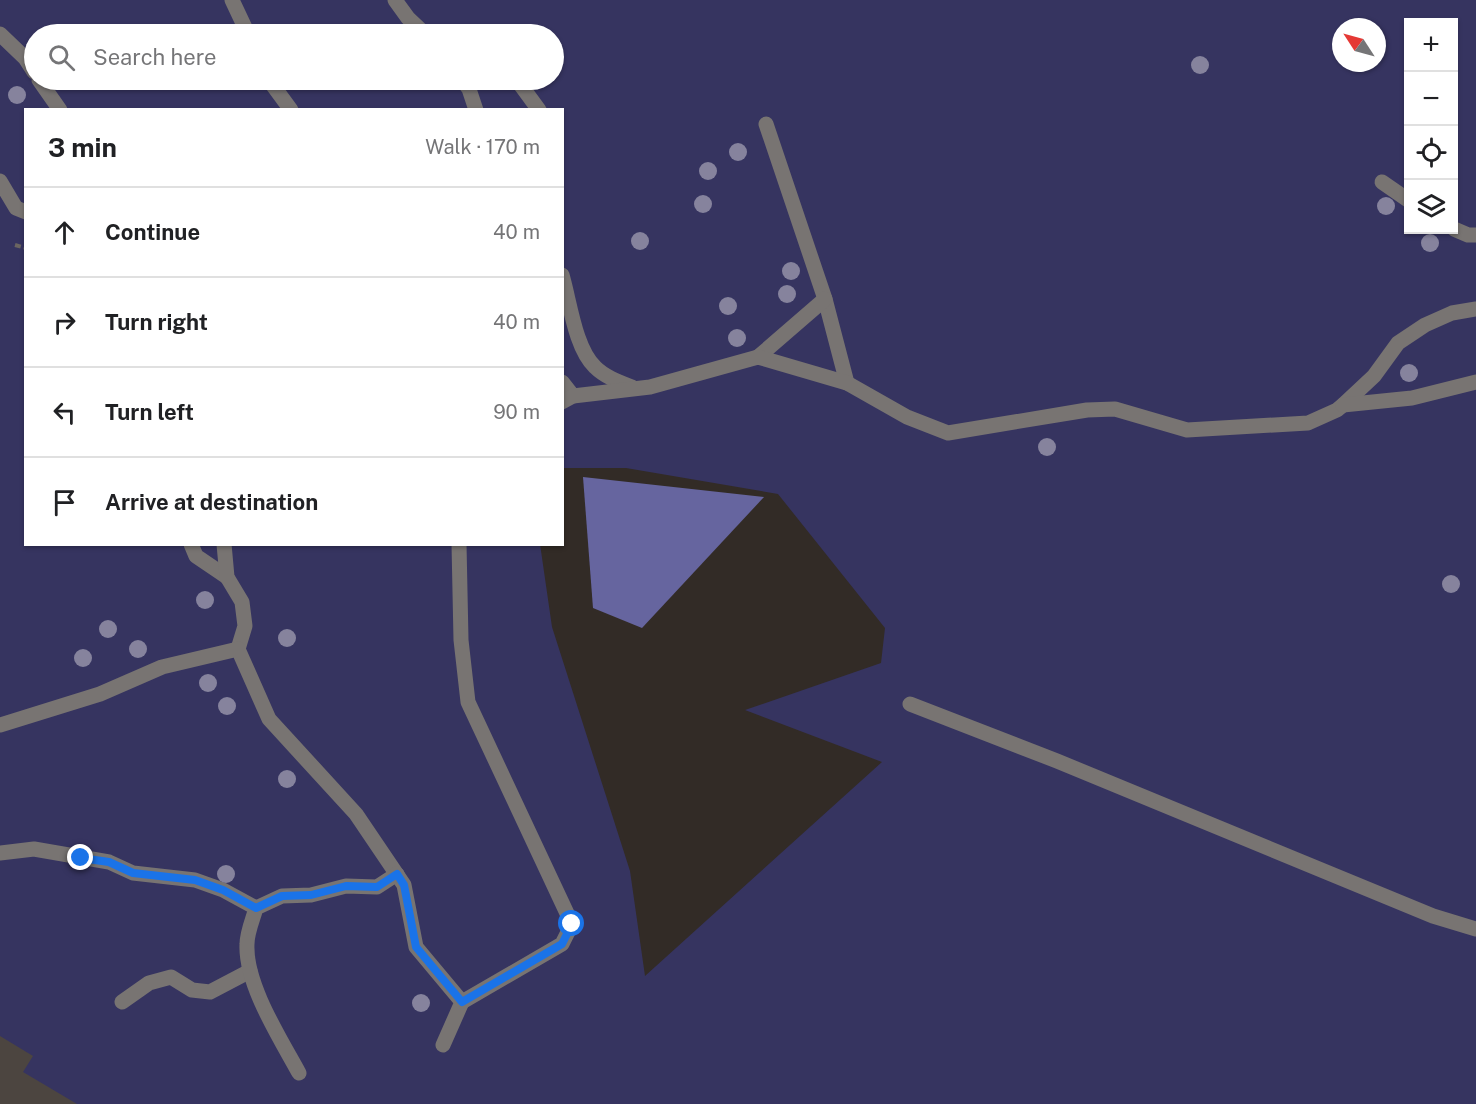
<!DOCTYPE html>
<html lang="en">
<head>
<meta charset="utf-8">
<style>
  :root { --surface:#fff; --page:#f6f6f6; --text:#202124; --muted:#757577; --line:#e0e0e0 }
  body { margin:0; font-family:"Public Sans",sans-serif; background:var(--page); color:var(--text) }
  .controls { position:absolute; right:18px; top:18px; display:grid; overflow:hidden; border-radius:0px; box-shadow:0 2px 4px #0004 }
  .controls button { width:54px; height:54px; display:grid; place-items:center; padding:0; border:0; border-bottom:2px solid var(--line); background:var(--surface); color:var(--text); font:30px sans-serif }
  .compass { position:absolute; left:1332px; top:18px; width:54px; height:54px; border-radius:50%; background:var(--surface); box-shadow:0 2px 4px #0004; rotate:306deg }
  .stop { position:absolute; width:18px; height:18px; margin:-14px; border:4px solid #1a73e8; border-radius:50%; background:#fff }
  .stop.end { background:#1a73e8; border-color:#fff; box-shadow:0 2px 6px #0008 }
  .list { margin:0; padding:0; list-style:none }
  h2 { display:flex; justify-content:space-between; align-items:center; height:78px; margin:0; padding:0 24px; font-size:26px }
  h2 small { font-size:20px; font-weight:400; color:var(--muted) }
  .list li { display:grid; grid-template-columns:39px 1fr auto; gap:18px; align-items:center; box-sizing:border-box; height:90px; padding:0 24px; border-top:2px solid var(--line) }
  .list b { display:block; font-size:22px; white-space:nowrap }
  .list em { font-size:20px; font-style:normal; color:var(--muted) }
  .icon { flex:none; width:33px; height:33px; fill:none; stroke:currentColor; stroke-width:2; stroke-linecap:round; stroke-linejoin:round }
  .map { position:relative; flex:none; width:1476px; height:1104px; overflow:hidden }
  .search { position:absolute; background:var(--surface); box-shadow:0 2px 4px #0004; left:24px; top:24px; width:540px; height:66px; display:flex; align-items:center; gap:15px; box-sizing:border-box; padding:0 21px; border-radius:33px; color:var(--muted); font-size:22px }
  .panel { position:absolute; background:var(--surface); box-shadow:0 2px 4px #0004; left:24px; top:108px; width:540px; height:438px; border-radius:0px }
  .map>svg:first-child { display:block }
  .green { fill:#363460; fill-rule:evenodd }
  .water { fill:#66659f }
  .building { fill:#4c4540 }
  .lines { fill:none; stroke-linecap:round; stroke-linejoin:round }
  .path { stroke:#6b6561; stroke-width:4; stroke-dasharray:6 3; stroke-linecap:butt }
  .minor { stroke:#787472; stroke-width:15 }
  .tree { fill:#86839d }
  .route { stroke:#1a73e8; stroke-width:8 }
</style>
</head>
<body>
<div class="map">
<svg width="1476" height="1104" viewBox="0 0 1476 1104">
  <rect width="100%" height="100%" fill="#322b26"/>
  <path class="green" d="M0,0H1476V1104H0ZM1408,22H1454V230H1408ZM1341,27H1377V63H1341ZM34,34H554V80H34ZM26,110H562L563,468H626L778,494L885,628L881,663L745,710L882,762L645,976L630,871L552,627L540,544H26Z"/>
  <polygon class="water" points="583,477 764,497 642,628 593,608"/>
  <polygon class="building" points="0,1036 33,1056 23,1072 77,1104 0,1104"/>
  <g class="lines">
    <polyline class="path" points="15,245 26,248"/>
    <g class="minor">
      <polyline points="232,0 248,34"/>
      <polyline points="395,0 408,18 425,34"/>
      <polyline points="0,34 25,58 34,72"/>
      <polyline points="39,80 60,110"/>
      <polyline points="269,80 291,110"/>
      <polyline points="462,80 469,89 476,110"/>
      <polyline points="517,80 539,110"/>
      <polyline points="766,124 825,299 847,383"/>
      <polyline points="0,181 16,208 26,212"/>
      <polyline points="1382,182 1408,200"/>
      <polyline points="1454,229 1468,235 1476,235"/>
      <path d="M562,275C570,302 575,348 595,367C605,377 619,382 632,387"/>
      <polyline points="758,357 825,299"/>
      <polyline points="562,382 573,396"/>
      <polyline points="562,402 573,396 650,387 758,357 847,383 907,417 948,433 1087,410 1115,409 1187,430 1308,423 1337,410 1343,405 1374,376 1398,343 1425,325 1452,313 1476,309"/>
      <polyline points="1343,405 1412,398 1476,382"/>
      <polyline points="191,544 196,556 227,577"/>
      <polyline points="224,544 227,577 242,602 245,626 238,649"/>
      <polyline points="459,544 461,640 468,702 572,924 562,944 462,1002"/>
      <polyline points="910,704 1057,761 1433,916 1476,929"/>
      <polyline points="0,725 100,694 162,667 238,649 269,719 356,814 404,885 416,947 462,1002 443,1045"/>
      <polyline points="0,853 34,849 109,862 133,873 195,880 223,890 256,908"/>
      <polyline points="122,1002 149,983 171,977 192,990 210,992 250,971"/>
      <path d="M299,1073C280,1038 245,984 247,944C247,932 253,919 256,908L282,896L311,895L346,886L377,887L397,874"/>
    </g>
  </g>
  <g class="tree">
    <circle cx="1200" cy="65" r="9"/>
    <circle cx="17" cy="95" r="9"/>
    <circle cx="738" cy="152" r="9"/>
    <circle cx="708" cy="171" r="9"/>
    <circle cx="703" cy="204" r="9"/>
    <circle cx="1386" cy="206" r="9"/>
    <circle cx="640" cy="241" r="9"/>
    <circle cx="1430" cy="243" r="9"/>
    <circle cx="791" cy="271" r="9"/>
    <circle cx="787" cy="294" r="9"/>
    <circle cx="728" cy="306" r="9"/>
    <circle cx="737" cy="338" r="9"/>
    <circle cx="1409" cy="373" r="9"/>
    <circle cx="1047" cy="447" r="9"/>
    <circle cx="1451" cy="584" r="9"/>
    <circle cx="205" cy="600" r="9"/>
    <circle cx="108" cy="629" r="9"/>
    <circle cx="287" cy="638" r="9"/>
    <circle cx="138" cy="649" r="9"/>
    <circle cx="83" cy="658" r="9"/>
    <circle cx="208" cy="683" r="9"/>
    <circle cx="227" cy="706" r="9"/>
    <circle cx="287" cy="779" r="9"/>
    <circle cx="226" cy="874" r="9"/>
    <circle cx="421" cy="1003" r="9"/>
  </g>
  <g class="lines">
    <polyline class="route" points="81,858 109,862 133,873 195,880 223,890 256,908 282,896 311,895 346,886 377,887 397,874 404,885 416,947 462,1002 562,944 572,924"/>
  </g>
</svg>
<div class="controls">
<button>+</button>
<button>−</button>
<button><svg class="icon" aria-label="locate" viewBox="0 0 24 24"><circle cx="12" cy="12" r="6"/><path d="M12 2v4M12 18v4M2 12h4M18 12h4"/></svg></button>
<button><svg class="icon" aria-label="layers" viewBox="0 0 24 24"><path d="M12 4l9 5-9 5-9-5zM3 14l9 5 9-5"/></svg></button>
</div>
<svg class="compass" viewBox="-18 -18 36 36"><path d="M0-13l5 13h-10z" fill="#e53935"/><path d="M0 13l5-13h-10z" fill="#757577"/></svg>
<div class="stop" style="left:572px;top:924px"></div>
<div class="stop end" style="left:81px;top:858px"></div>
<div class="search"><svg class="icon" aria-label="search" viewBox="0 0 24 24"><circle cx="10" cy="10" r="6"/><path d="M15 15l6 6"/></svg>Search here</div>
<section class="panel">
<h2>3 min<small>Walk · 170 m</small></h2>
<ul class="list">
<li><svg class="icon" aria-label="ahead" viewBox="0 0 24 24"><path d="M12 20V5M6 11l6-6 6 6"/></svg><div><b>Continue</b></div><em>40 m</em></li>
<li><svg class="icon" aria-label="right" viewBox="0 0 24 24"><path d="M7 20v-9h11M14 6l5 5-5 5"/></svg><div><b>Turn right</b></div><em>40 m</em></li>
<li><svg class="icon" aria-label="left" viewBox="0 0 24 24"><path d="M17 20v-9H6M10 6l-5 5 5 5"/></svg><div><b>Turn left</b></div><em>90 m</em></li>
<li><svg class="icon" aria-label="arrive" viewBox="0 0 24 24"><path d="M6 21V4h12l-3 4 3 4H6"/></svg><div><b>Arrive at destination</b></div></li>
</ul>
</section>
</div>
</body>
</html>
